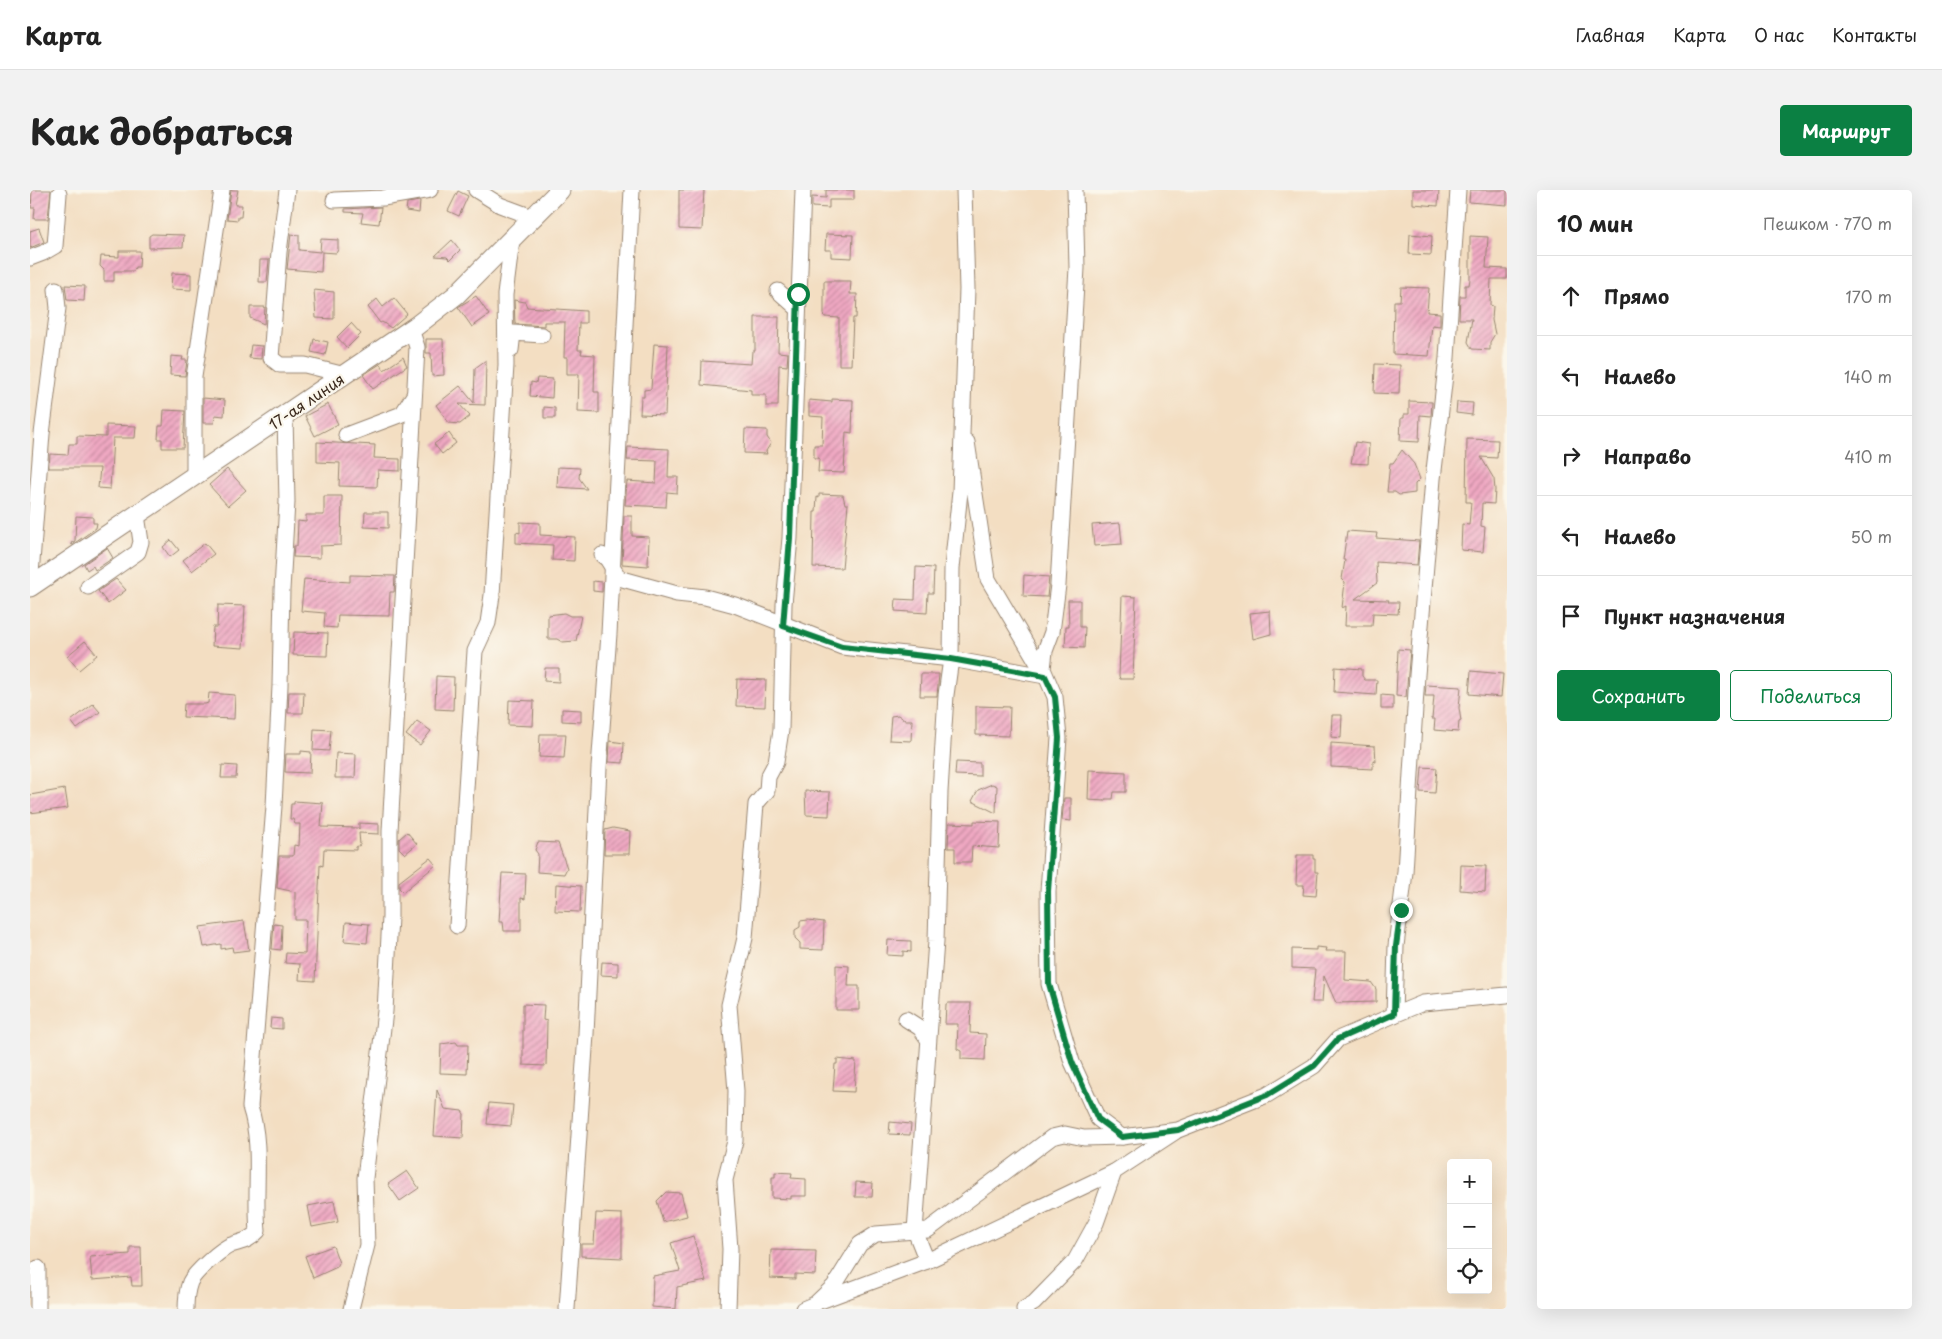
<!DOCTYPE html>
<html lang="ru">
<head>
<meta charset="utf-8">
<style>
  :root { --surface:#fff; --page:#f2f2f2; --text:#222; --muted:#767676; --line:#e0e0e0; --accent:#0b8043 }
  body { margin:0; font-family:"Playpen Sans",sans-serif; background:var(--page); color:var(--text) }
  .controls { position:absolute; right:15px; bottom:15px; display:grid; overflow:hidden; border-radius:5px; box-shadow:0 5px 20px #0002 }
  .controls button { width:45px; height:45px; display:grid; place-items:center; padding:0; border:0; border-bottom:1px solid var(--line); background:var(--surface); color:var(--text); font:25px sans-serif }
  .stop { position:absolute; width:15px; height:15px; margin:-11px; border:4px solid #0b8043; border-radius:50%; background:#fff }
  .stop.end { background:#0b8043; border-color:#fff; box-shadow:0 1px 5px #0008 }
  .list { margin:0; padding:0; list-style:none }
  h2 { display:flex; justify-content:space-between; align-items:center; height:65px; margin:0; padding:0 20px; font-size:21px }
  h2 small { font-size:16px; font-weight:400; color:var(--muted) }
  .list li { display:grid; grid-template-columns:32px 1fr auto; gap:15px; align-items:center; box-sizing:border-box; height:80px; padding:0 20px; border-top:1px solid var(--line) }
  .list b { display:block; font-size:19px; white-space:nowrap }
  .list em { font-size:16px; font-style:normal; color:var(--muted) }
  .actions { display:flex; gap:10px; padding:15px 20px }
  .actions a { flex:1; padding:11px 0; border:1px solid var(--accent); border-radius:5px; text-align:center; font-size:18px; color:var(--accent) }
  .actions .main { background:var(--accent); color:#fff }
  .icon { flex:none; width:28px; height:28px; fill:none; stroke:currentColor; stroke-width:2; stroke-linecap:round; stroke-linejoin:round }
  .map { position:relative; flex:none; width:1477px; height:1119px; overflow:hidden; border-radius:5px }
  header { display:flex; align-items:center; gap:30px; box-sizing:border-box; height:70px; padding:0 25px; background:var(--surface); border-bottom:1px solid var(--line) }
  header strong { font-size:24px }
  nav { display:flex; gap:28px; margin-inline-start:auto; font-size:18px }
  .intro { display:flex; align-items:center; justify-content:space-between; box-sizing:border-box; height:120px; padding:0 30px }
  h1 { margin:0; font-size:35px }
  .button { padding:12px 22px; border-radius:5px; background:var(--accent); color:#fff; font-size:18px; font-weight:700 }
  main { display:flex; gap:30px; padding:0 30px }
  aside { flex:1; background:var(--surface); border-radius:5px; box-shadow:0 5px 20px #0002 }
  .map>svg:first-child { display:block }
  .building { fill:url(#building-hatch) }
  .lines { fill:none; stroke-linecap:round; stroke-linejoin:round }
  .minor-casing { stroke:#978470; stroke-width:17 }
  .tertiary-casing { stroke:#978470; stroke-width:21 }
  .minor { stroke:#fff; stroke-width:15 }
  .tertiary { stroke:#fff; stroke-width:19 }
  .route { stroke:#0b8043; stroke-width:6 }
  .labels { text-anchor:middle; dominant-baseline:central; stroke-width:4.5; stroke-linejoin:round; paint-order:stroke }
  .street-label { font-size:15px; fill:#3b2a1e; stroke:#fbf7ec }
</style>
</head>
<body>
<header>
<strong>Карта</strong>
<nav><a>Главная</a><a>Карта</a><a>О нас</a><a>Контакты</a></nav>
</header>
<div class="intro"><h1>Как добраться</h1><a class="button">Маршрут</a></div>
<main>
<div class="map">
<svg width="1477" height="1119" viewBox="0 0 1477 1119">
  <defs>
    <pattern id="building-hatch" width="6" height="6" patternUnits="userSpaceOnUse" patternTransform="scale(1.25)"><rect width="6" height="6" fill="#efa8c2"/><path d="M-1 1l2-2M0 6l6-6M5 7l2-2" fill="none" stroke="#c3899d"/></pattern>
  </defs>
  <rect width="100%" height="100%" fill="#fbf7ec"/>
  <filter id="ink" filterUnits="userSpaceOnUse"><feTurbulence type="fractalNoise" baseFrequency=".02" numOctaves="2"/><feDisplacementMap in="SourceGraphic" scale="10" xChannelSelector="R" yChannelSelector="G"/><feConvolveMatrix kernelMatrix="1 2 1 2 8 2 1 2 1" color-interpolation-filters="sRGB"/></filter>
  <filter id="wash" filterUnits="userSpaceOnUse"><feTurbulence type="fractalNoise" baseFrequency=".0096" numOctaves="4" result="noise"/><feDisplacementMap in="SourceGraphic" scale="20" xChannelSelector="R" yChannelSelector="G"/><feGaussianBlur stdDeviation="1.12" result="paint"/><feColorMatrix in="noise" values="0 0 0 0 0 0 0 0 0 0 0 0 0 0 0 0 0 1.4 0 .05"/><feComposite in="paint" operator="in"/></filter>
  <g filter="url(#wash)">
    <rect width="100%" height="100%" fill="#f3dec2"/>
    <g id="blocks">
      <g class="building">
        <polygon points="2,0 21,0 18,29 4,29 5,18 1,18"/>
        <polygon points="201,0 208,0 205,15 212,15 211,27 208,27 208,30 197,29"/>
        <polygon points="649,0 674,0 672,40 649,39"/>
        <polygon points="796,0 824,0 824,10 799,10 799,18 782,17 782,7 796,8"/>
        <polygon points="1383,0 1409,0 1408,16 1383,14"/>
        <polygon points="1440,0 1477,0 1477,15 1439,12"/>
        <polygon points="428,1 438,6 429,26 418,21"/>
        <polygon points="390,11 389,23 376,21 377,13"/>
        <polygon points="351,17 349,34 331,32 333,23 315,22 315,19"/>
        <polygon points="9,38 14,52 0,58 0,41"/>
        <polygon points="122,44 154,45 153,57 119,58 119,46"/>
        <polygon points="261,44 269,45 269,60 290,62 291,49 308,50 308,60 306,63 292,62 291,82 257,79"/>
        <polygon points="796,44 823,45 822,68 801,67 801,60 795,60"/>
        <polygon points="1380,44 1402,46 1401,65 1379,64"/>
        <polygon points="1440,46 1458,47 1456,78 1477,79 1477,89 1461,89 1460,115 1463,116 1462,130 1465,144 1460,152 1460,160 1442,159 1438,152 1442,129 1429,129 1430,106 1435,106 1435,95 1439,95 1440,89"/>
        <polygon points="422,50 430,60 420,70 417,67 405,66"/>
        <polygon points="89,61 110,61 109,77 105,77 104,81 84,81 84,91 74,91 74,80 70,76 71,66 89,67"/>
        <polygon points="230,70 239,70 237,92 229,92"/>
        <polygon points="142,83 161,84 161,100 141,99"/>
        <polygon points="794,91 821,91 820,104 827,104 826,128 823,128 821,175 809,175 809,128 795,127 794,124"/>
        <polygon points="35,95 55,96 54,111 37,110"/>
        <polygon points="1371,97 1399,98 1397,122 1410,123 1410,136 1402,135 1399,166 1363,164 1364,111 1370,111"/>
        <polygon points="284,100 304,102 304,129 286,128"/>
        <polygon points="446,106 459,125 442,137 428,117"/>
        <polygon points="364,108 377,124 361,138 352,132 350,133 338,117 347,109 353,117"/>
        <polygon points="484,110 495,112 497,117 556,121 556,133 549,133 548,160 552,160 551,164 565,165 564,202 569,202 569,223 548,222 549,184 537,184 537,167 534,167 535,132 514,132 514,136 485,134"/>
        <polygon points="220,117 235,117 234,134 220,128"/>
        <polygon points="725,127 749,127 748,162 758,163 757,176 749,175 748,216 736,216 736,205 721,205 721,200 671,195 672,171 721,174 722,161 725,161"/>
        <polygon points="321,133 331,144 317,158 307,147"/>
        <polygon points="284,149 298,152 295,165 281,162"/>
        <polygon points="396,149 413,149 414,185 402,186 401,163 396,163"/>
        <polygon points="624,154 638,155 635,225 610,224 611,207 614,207 614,200 621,199"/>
        <polygon points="221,155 232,156 231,169 219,168"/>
        <polygon points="141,166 153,167 152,170 157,170 155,186 140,185"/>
        <polygon points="373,167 377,176 343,199 333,185 350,174 354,180"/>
        <polygon points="456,170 455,215 429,214 440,226 430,234 419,233 406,215 430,196 444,213 445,178"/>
        <polygon points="1345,174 1370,175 1369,204 1344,203"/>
        <polygon points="507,188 523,189 522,208 500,206 501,192 506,193"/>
        <polygon points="173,208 195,210 194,226 185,225 184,233 173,233"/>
        <polygon points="802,209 823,210 822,243 816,242 814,283 788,282 789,268 784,268 784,255 792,255 793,227 779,226 779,210 802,212"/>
        <polygon points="1379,211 1402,212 1401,226 1390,225 1389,252 1370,251 1371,228 1374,228 1374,224 1379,224"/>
        <polygon points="1427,212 1443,213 1442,225 1426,223"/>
        <polygon points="298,214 308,234 285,246 275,226"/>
        <polygon points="514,217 525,218 525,228 514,228"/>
        <polygon points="134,220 155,221 153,258 132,258 132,249 128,249 129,236 133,236"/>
        <polygon points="76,235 106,236 105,248 83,248 80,299 68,298 70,278 19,278 20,264 38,265 39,254 47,254 47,246 76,247"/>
        <polygon points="715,239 737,240 737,247 741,253 736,261 737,264 714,263"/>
        <polygon points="419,243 426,253 412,264 404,254"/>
        <polygon points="1437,249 1468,250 1467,268 1451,267 1464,289 1465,300 1464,314 1452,313 1451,336 1455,337 1453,362 1431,360 1432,334 1439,335 1441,312 1436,312"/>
        <polygon points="287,252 345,255 344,268 370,269 370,281 348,280 347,297 309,296 310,273 287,272"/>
        <polygon points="1325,252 1339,254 1338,274 1321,273"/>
        <polygon points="598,257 639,259 638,287 648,287 647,303 637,302 636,317 595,315 597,291 626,293 627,271 597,270"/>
        <polygon points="1372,260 1384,274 1390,289 1385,294 1385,303 1369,305 1365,302 1357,302 1360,273 1363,273"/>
        <polygon points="528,277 550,278 549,288 557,299 527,297"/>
        <polygon points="197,279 216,300 198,316 179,295"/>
        <polygon points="789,304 813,305 815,314 818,314 812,378 783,377 784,322 786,322 787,307 789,308"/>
        <polygon points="294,306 312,306 311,355 290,356 290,368 263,367 264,356 267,356 268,331 276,332 276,325 294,325"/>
        <polygon points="335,322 358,322 358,338 334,337"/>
        <polygon points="46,326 63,327 63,333 67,333 66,338 42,355 41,353 45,351"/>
        <polygon points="594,326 602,326 602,346 619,347 618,376 592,374"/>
        <polygon points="490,332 510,333 510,345 545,347 544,371 522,370 523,355 486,353 486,342 490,343"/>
        <polygon points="1090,333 1092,354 1064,356 1062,335"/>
        <polygon points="1317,341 1347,343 1346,348 1389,351 1387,375 1346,372 1347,393 1325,409 1359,410 1358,412 1369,412 1368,424 1343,423 1342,436 1315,436 1316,416 1312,418 1315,392 1312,389 1315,370 1313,370"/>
        <polygon points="141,350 149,360 140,367 133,357"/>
        <polygon points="175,353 184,364 162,381 153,370"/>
        <polygon points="77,358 83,368 65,380 63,376 57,380 54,374"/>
        <polygon points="886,377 904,378 903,403 898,403 897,423 865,421 866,409 885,410"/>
        <polygon points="320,385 365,386 364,402 360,402 359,426 308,425 307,438 294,437 295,423 271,421 274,389 320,392"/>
        <polygon points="994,385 1019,387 1017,407 993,406"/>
        <polygon points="86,389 96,400 78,414 68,401"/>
        <polygon points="563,391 572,392 572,402 563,401"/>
        <polygon points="1092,406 1106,407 1103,489 1090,489 1089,486"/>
        <polygon points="1038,410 1050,410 1050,437 1055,437 1054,458 1035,457 1036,436 1039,436"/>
        <polygon points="188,415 215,416 213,458 182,456 183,437 187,437"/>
        <polygon points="1240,421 1241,444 1223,449 1220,423"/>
        <polygon points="534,423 540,426 551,426 546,451 532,452 527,449 518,449 518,425"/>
        <polygon points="264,442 298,443 297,466 263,465"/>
        <polygon points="55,451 67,465 49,480 37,466"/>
        <polygon points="1368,459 1380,460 1376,507 1366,506"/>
        <polygon points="1305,477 1332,479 1332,486 1335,490 1347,490 1346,505 1304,502"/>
        <polygon points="515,478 529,478 529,492 514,491"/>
        <polygon points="1441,481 1473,484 1471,507 1439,504"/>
        <polygon points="891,484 909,484 907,506 890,506"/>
        <polygon points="406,486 424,487 423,520 405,519"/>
        <polygon points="707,489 736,490 735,517 706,516"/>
        <polygon points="1396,495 1431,497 1429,518 1431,531 1429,532 1428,542 1404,540 1405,529 1402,529 1404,506 1395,506"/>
        <polygon points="259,502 274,502 273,523 258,523"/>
        <polygon points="179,503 205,505 204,529 153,527 154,514 175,514 178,513"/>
        <polygon points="1351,505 1363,506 1363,519 1351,519"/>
        <polygon points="479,510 504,511 503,536 478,535"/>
        <polygon points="63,514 70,522 47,539 41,531"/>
        <polygon points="946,516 980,517 979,546 946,545"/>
        <polygon points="532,519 551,520 551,532 532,531"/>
        <polygon points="868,525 875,530 882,530 881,551 859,550 861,526"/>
        <polygon points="1302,525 1312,525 1311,548 1301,547"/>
        <polygon points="387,531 401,541 390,555 376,545"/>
        <polygon points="284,539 301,540 299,561 283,560"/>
        <polygon points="510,544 536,544 534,568 509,567"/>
        <polygon points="580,551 594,553 593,573 579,572"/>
        <polygon points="1301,553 1345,556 1346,572 1343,571 1343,579 1301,577"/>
        <polygon points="271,561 281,562 280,583 255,582 256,564 271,564"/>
        <polygon points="306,563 326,564 325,588 305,588"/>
        <polygon points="926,572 950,573 950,586 925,585"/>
        <polygon points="192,575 207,576 206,588 191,588"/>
        <polygon points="1392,577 1407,578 1405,603 1390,602"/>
        <polygon points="1059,580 1096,582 1096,602 1084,602 1083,609 1075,609 1075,611 1058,610"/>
        <polygon points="962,594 967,596 966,623 942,611 948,600"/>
        <polygon points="35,599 38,618 0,623 0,605"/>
        <polygon points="775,601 800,602 799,626 776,625"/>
        <polygon points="1034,608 1041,608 1041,631 1032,630"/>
        <polygon points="264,611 293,613 291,637 328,638 329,640 329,633 349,634 349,644 329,643 330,655 326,657 326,660 294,659 293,676 290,675 285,791 269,790 270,774 255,773 256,763 275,764 276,730 265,730 265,702 247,698 249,666 263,666 264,655 269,656 270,634 265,634 263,629 260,629 261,614 264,614"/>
        <polygon points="944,631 970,632 969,658 942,656 941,672 925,672 925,658 918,658 919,633 944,634"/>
        <polygon points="583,638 600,641 599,664 574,664 575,640"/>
        <polygon points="377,642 387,654 375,664 369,658 369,649"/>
        <polygon points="508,652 528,653 537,678 534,684 507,682 508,664 505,660"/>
        <polygon points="1267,665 1283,665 1283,669 1285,669 1285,682 1288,682 1286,706 1273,705 1274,695 1266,695"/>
        <polygon points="400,668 406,675 373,702 369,698 369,692"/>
        <polygon points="1431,675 1456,676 1455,702 1430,700"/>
        <polygon points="472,683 496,684 495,709 491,708 491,741 474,741 473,732 469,732"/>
        <polygon points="526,694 551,696 550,722 525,721"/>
        <polygon points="778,730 794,732 793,760 770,759 770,753 765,748 765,740 770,737 770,731"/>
        <polygon points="214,731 219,760 203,762 202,757 191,759 191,754 174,757 170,737"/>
        <polygon points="316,732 339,734 337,753 314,751"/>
        <polygon points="244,734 252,735 251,760 242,759"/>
        <polygon points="858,750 881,751 881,762 873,761 873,766 857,765"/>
        <polygon points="1286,757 1296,758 1295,761 1316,761 1315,790 1341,792 1346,799 1346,812 1306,813 1294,786 1292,812 1282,812 1285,779 1262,778 1262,759 1286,760"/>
        <polygon points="572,772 588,773 588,786 571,785"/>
        <polygon points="806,775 819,776 818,796 829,796 829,820 806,820"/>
        <polygon points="919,813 941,813 940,843 956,844 955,870 931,869 931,861 927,859 928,834 915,834 916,814"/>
        <polygon points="493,814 514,815 513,830 517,831 516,876 493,875"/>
        <polygon points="241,828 252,829 252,839 240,838"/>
        <polygon points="426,852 428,855 438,855 437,884 410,883 411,854"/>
        <polygon points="807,869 826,871 824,902 803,901 805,874 807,874"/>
        <polygon points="407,900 415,919 432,921 434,924 433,948 404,946"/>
        <polygon points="459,913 483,915 481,936 457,934"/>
        <polygon points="860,932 881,934 880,945 859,944"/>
        <polygon points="377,981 389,998 370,1011 358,994"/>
        <polygon points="745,982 762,983 761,988 776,989 776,1006 761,1006 761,1009 742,1008 742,987 745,987"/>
        <polygon points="826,992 843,993 842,1007 825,1007"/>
        <polygon points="636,1002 651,1003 657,1026 633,1032 627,1011"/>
        <polygon points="304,1011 308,1032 282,1037 278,1016"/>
        <polygon points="566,1023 592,1024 592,1068 551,1066 551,1054 564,1054"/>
        <polygon points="663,1046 676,1091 647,1097 646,1119 622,1117 623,1086 650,1081 641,1053"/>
        <polygon points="303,1056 309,1073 307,1077 283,1088 275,1066"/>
        <polygon points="100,1057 111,1057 112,1096 102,1096 101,1087 62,1090 60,1067 100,1064"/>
        <polygon points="741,1060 786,1061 785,1085 765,1084 765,1089 740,1088"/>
      </g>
    </g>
  </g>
  <g filter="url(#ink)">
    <use href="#blocks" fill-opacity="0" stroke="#978470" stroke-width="1"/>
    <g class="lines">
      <defs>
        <g id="minor">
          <polyline points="257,0 249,62 241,168 250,175 275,175 315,185"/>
          <polyline points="446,0 470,15 505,28"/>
          <polyline points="934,0 937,99 930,302 922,378 921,469 916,505 910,602 906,751 885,1041 897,1071 1084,982"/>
          <polyline points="1045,0 1047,78 1028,395 1022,442 1015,461 1013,479 1025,507 1029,548 1018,701 1019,794 1042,872 1068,929 1092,947"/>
          <polyline points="304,10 353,8 400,0"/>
          <polyline points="0,68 13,63 25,56 29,4"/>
          <polyline points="748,101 768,119"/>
          <polyline points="481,160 483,143 512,145"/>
          <polyline points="316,245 372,224 384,205"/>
          <polyline points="937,252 958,389 1014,484"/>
          <polyline points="164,287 164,187 192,0"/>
          <polyline points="572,365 577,369 589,388 647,404 675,407 705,415 812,457 921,469 1015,486"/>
          <polyline points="0,397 12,244 28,118 26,99"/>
          <polyline points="58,397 108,362 111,352 107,325"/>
          <polyline points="427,736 445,461 458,433 462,405 476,175 475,105 482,50"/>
          <polyline points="1364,825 1366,756 1375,682 1387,485 1403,289 1417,168 1428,0"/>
          <polyline points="876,829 890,838 898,849"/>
          <polyline points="793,1110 897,1071"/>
          <polyline points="8,1119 8,1078"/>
          <path d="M156,1119C156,1110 157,1100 160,1092C165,1082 191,1059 201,1055C213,1051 219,1051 228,1041C224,1000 233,956 220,917L244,616L250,496L252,400L257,312L255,226"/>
          <polyline points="321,1119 337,1055 335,988 355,821 360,727 360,641 385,196 387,157 381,139"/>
          <polyline points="537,1119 556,844 569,578 579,444 602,0"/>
          <polyline points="698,1119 700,1059 695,990 705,951 706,901 699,815 715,748 726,614 737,601 738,587 746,572 751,540 754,414 760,348 773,0"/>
          <polyline points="773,1119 785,1114 804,1096 830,1054 846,1044 898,1040 1022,947 1035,944 1054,948 1092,947 1148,940 1237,905 1284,876 1308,849 1364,825 1393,813 1477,805"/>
          <polyline points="994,1119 1004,1113 1045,1071 1066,1033 1084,982 1145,942"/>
        </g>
        <polyline id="tertiary" points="0,397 386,136 426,105 530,0"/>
      </defs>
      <use href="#minor" class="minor-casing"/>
      <use href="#tertiary" class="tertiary-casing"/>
      <use href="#minor" class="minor"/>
      <use href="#tertiary" class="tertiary"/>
    </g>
  </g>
  <g class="lines" filter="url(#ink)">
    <polyline class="route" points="768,104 760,348 753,436 812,457 921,469 1015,486 1025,507 1029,548 1018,701 1019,794 1042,872 1068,929 1092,947 1148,940 1237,905 1284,876 1308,849 1364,824 1366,756 1371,720"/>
  </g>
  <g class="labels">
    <g class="street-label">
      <text transform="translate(276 211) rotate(-34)">17-ая линия</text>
    </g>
  </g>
</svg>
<div class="controls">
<button>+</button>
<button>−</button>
<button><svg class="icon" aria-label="locate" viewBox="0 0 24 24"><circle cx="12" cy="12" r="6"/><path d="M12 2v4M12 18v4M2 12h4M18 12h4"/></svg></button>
</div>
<div class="stop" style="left:768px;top:104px"></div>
<div class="stop end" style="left:1371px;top:720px"></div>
</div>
<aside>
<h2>10 мин<small>Пешком · 770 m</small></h2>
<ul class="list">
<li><svg class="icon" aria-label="ahead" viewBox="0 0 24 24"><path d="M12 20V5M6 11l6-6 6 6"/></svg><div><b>Прямо</b></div><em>170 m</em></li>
<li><svg class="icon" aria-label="left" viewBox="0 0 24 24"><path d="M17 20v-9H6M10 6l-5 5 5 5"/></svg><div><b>Налево</b></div><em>140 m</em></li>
<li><svg class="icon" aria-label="right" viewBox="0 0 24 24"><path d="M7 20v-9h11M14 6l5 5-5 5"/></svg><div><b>Направо</b></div><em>410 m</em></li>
<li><svg class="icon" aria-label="left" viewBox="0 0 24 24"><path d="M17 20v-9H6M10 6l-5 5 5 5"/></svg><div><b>Налево</b></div><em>50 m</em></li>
<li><svg class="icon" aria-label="arrive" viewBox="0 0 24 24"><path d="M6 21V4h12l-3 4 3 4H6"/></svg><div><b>Пункт назначения</b></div></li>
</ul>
<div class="actions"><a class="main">Сохранить</a><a>Поделиться</a></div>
</aside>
</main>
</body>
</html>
